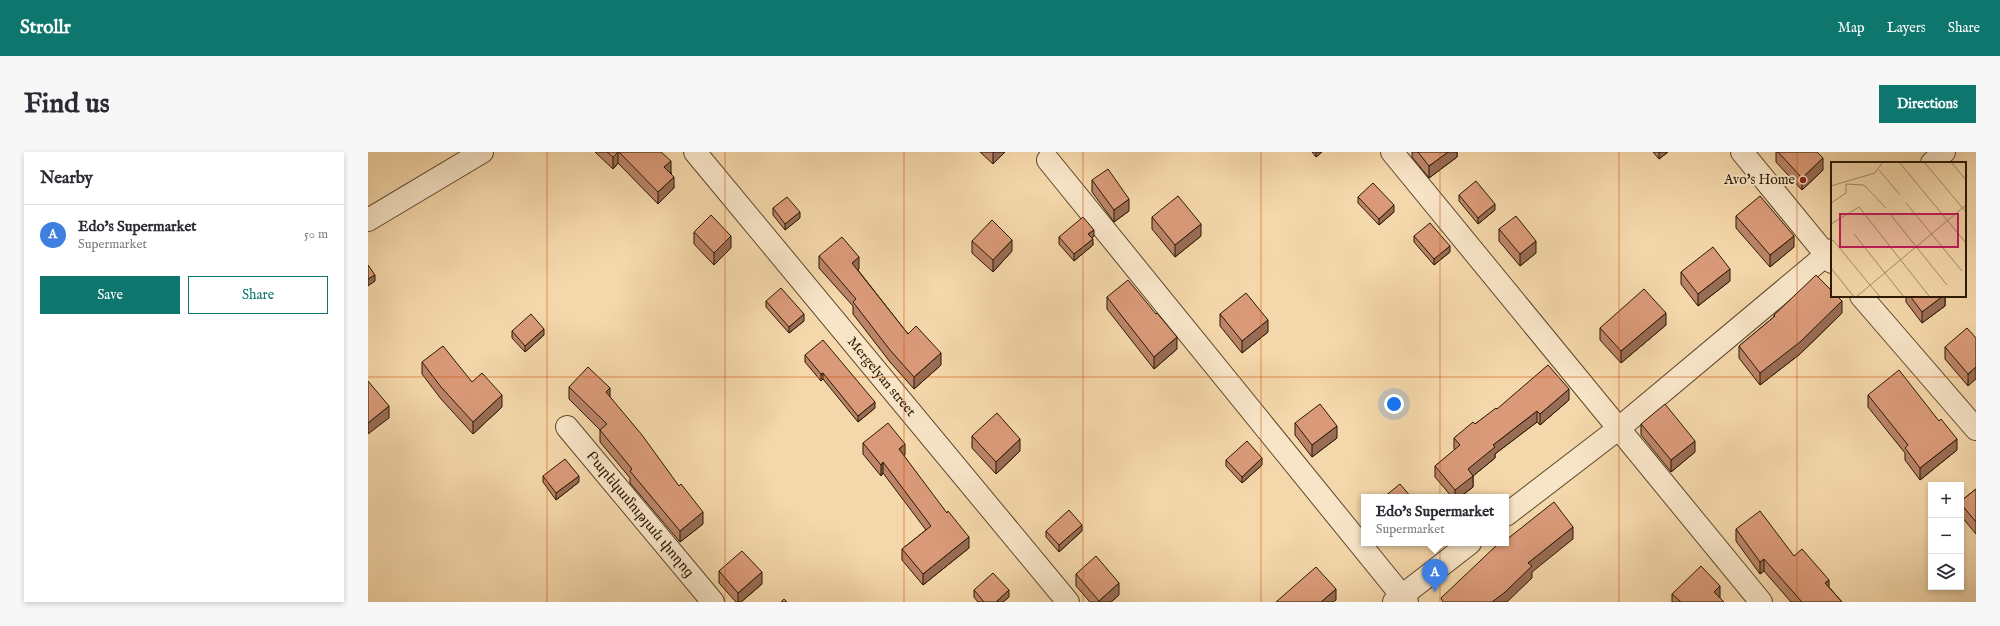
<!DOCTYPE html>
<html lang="en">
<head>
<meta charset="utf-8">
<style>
  :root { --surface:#fff; --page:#f7f7f7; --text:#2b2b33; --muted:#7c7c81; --line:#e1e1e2; --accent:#0f766e }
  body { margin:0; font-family:"IM FELL English","Noto Serif Armenian",serif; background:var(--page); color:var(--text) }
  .controls { position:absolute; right:12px; bottom:12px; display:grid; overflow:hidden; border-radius:0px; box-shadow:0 2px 6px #0003 }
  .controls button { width:36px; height:36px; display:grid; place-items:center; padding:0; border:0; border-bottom:1px solid var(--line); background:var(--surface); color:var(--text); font:20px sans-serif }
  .you { position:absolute; left:1026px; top:252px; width:14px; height:14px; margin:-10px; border:3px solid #fff; border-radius:50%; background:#1a73e8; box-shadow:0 0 0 6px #1a73e833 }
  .badge { display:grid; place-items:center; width:26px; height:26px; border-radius:50%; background:var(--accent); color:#fff; font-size:13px; font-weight:700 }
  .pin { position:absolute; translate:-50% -33px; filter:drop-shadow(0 1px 2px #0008) }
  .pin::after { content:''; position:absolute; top:21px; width:14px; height:12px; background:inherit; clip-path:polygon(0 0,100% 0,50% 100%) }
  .popup { position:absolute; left:993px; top:342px; width:148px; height:52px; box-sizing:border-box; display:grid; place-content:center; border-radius:0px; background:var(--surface); filter:drop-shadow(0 1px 3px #0005); font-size:13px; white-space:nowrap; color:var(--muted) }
  .popup b { font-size:15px; color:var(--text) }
  .popup::after { content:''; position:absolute; left:50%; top:100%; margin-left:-8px; border:8px solid transparent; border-top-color:var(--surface) }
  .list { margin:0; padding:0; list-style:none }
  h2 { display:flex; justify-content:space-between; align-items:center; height:52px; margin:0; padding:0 16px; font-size:17px }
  h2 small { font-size:13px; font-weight:400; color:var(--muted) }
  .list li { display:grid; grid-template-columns:26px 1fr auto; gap:12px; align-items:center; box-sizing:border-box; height:60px; padding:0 16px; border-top:1px solid var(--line) }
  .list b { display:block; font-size:15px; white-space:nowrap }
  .list p { margin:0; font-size:13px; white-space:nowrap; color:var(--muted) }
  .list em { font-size:13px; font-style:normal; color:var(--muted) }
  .actions { display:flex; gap:8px; padding:12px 16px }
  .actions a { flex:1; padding:9px 0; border:1px solid var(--accent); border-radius:0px; text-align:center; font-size:14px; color:var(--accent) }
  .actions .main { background:var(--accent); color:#fff }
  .icon { flex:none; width:22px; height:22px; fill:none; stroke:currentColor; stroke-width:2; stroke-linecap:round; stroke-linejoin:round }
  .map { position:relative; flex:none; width:1608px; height:450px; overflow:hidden; border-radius:0px }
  header { display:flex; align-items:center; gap:24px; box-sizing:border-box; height:56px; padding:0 20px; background:var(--accent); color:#fff }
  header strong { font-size:19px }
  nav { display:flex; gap:22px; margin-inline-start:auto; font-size:14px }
  .intro { display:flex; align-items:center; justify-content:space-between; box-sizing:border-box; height:96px; padding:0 24px }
  h1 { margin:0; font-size:28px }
  .button { padding:10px 18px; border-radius:0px; background:var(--accent); color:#fff; font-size:14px; font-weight:700 }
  main { display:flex; gap:24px; padding:0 24px }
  aside { flex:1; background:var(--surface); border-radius:0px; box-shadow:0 2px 6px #0003 }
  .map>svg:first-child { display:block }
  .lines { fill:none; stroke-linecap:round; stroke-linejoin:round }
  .minor-casing { stroke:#5c482c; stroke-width:24 }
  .minor { stroke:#f8e5c8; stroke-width:22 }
  .wall { fill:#bb8468; stroke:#291902 }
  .shaded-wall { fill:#996c55; stroke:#291902 }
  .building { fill:#da9a79; stroke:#291902 }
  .grid { fill:none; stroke:#cb4f0a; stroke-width:1; stroke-opacity:0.55 }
  .poi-dot { fill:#8f2418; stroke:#f8e5c8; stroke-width:1.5 }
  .labels { text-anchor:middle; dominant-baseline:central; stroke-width:4; stroke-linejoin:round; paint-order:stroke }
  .poi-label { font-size:14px; fill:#291902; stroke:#f8e5c8; text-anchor:end }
  .street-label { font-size:14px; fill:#291902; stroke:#f8e5c8 }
  .inset-road { fill:none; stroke:#a38b67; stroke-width:1 }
  .view { fill:#c2185b; fill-opacity:0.15; stroke:#c2185b; stroke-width:2 }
  .inset-edge { fill:none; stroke:#291902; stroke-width:2 }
</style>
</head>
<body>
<header>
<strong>Strollr</strong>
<nav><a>Map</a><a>Layers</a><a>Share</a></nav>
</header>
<div class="intro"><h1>Find us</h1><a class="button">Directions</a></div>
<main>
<aside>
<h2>Nearby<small></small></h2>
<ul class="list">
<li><span class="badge" style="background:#3f7fe0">A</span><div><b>Edo's Supermarket</b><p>Supermarket</p></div><em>50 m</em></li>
</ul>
<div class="actions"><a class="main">Save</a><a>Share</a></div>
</aside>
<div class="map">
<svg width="1608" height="450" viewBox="0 0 1608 450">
  <rect width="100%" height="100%" fill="#f4d7aa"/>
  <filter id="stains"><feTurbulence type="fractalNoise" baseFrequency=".005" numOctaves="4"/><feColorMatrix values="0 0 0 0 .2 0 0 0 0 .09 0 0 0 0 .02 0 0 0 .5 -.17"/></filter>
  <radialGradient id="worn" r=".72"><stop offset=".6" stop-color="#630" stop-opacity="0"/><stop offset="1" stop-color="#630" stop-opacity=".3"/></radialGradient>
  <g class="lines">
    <defs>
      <g id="minor">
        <path id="s1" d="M327,0L700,450"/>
        <polyline points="1024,0 1393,450"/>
        <polyline points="1374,0 1464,110"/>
        <polyline points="680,8 1039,450"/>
        <polyline points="1564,11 1576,0"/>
        <polyline points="0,68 114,0"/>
        <polyline points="1493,144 1608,277"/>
        <path id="s2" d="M199,275L345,450"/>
        <polyline points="1138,363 1250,277 1464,98"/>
        <polyline points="1026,450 1102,391"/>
      </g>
    </defs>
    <use href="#minor" class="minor-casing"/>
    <use href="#minor" class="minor"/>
  </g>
  <g class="wall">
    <polygon points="227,0 293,0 303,20 306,36 290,52 250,11 245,17"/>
    <polygon points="612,0 637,0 625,12"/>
    <polygon points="944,0 954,0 948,5"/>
    <polygon points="1044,0 1089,0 1089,5 1061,26 1044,5"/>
    <polygon points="1285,0 1300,0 1291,7"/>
    <polygon points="1408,0 1449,0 1455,18 1434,38 1408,10"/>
    <polygon points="724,28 761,59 746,70 724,40"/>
    <polygon points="1091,43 1127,58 1110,72 1091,49"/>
    <polygon points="990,45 1026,60 1011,73 990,51"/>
    <polygon points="405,56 432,66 417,78 405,63"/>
    <polygon points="1368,64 1426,95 1402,115 1368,76"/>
    <polygon points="784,65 833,84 807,105 784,77"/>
    <polygon points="1131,77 1168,101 1152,114 1131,89"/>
    <polygon points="326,80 363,96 346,113 326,92"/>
    <polygon points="726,84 724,85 725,93 706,109 691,92 691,85"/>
    <polygon points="1046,84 1082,100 1066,113 1046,90"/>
    <polygon points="604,89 644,99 625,120 604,101"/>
    <polygon points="451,104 491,117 490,118 540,182 573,213 546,237 522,210 485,162 485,154 451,116"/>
    <polygon points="1313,120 1362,129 1330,154 1313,132"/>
    <polygon points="1538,144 1577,144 1577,154 1554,171 1538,150"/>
    <polygon points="739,145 788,162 809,197 786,217 739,157"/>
    <polygon points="398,149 436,169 421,181 398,155"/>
    <polygon points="1474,161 1432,202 1392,233 1371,206 1371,194 1406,165 1406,163"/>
    <polygon points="852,162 900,180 874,201 852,174"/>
    <polygon points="1298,173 1253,211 1232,188 1232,176"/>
    <polygon points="144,179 176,183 157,200 144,186"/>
    <polygon points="1608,186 1600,234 1577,207 1577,195"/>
    <polygon points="437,203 507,256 490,270 455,227 453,229 437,210"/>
    <polygon points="54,210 104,230 134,255 105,282 73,247 54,222"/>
    <polygon points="201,235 242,245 335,372 312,390 262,331 262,326 232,290 232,278 201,247"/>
    <polygon points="1500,243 1589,298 1552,328 1537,308 1537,301 1500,255"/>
    <polygon points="1201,248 1172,273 1169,270 1127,302 1127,306 1105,324 1105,335 1092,345 1084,345 1067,325 1067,314 1087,298 1086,297 1086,286 1129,257"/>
    <polygon points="927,271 969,286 944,305 927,283"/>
    <polygon points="1273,272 1327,300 1303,320 1273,283"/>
    <polygon points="604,284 652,299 628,322 604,296"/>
    <polygon points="495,291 537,303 536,304 601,396 555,433 534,408 534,397 558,378 515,321 513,324 495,302"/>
    <polygon points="858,308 894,313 874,331 858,314"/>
    <polygon points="175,324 211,330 188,348 175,330"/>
    <polygon points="1608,337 1608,382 1593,364 1593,349"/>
    <polygon points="1368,377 1426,404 1461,435 1474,450 1423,450 1396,419 1392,422 1368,389"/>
    <polygon points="678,379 714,379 691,400 678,385"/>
    <polygon points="351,419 394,432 373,450 368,450 351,431"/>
    <polygon points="708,422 751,443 743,450 722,450 708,434"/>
    <polygon points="606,438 641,445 635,450 610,450 606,445"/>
    <polygon points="1304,442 1352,446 1356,450 1304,450"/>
  </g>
  <g class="shaded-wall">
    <polygon points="250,0 250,11 245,17 245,5"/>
    <polygon points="625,0 637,0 625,12"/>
    <polygon points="948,0 954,0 948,5"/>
    <polygon points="1080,0 1089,0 1089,5 1061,26 1061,14"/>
    <polygon points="1291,0 1300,0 1291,7"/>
    <polygon points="1455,6 1455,18 1434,38 1434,26"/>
    <polygon points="303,9 303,20 296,27 296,15"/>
    <polygon points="306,25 306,36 290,52 290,40"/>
    <polygon points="761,47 761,59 746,70 746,58"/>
    <polygon points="1127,52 1127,58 1110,72 1110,66"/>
    <polygon points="1026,53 1026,60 1011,73 1011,67"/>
    <polygon points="432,60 432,66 417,78 417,72"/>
    <polygon points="833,72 833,84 807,105 807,93"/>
    <polygon points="726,78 726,84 720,88 720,82"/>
    <polygon points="363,84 363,96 346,113 346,101"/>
    <polygon points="1426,84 1426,95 1402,115 1402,103"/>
    <polygon points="725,87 725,93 706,109 706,102"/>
    <polygon points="644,88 644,99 625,120 625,108"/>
    <polygon points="1168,89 1168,101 1152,114 1152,102"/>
    <polygon points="1082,94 1082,100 1066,113 1066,107"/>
    <polygon points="491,105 491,117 484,123 484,111"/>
    <polygon points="1362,117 1362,129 1330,154 1330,142"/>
    <polygon points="7,123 7,129 0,134 0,127"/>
    <polygon points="1575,144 1577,144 1577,154 1554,171 1554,160"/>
    <polygon points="1474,149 1474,161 1432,202 1392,233 1392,221"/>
    <polygon points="1298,161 1298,173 1253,211 1253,199"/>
    <polygon points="436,162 436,169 421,181 421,175"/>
    <polygon points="900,168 900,180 874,201 874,189"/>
    <polygon points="176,177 176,183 157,200 157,194"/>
    <polygon points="809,185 809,197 786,217 786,205"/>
    <polygon points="573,201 573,213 546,237 546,225"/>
    <polygon points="1608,215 1608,227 1600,234 1600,222"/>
    <polygon points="455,221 455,227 453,229 453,222"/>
    <polygon points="242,236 242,248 238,240"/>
    <polygon points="1201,237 1201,248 1172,273 1172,262"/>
    <polygon points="134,243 134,255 105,282 105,270"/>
    <polygon points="507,250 507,256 490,270 490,264"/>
    <polygon points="21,254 21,266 0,282 0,271"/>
    <polygon points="1169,259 1169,270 1127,302 1127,306 1105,324 1105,335 1092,345 1087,345 1087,338 1100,317 1125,293"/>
    <polygon points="969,274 969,286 944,305 944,293"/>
    <polygon points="652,287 652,299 628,322 628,310"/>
    <polygon points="1589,287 1589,298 1552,328 1552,316"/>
    <polygon points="1327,289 1327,300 1303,320 1303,308"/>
    <polygon points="537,292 537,303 531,308 531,297"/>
    <polygon points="894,306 894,313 874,331 874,325"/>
    <polygon points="515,310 515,321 513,324 513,313"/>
    <polygon points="211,324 211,330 188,348 188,341"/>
    <polygon points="335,360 335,372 312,390 312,379"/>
    <polygon points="714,373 714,379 691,400 691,393"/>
    <polygon points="1205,375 1205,387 1164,420 1164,426 1139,450 1124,450 1160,411"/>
    <polygon points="601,385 601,396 555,433 555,422"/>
    <polygon points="1396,407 1396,419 1392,422 1392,410"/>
    <polygon points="394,420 394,432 373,450 370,450 370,441"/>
    <polygon points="1461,428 1461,440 1457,431"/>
    <polygon points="751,431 751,443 743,450 731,450 731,449"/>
    <polygon points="1352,434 1352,446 1346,440"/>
    <polygon points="968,437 968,448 965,450 953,450"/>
    <polygon points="641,438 641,445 635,450 628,450"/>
  </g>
  <g class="building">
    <polygon points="239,0 250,0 245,5"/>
    <polygon points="251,0 293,0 303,9 296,15 306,25 290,40"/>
    <polygon points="1050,0 1080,0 1061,14"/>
    <polygon points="1410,0 1449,0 1455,6 1434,26"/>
    <polygon points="740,17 761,47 746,58 724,28"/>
    <polygon points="1108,29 1127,52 1110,66 1091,43"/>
    <polygon points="1005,31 1026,53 1011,67 990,45"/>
    <polygon points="810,44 833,72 807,93 784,65"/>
    <polygon points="1392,44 1426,84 1402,103 1368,64"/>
    <polygon points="419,45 432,60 417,72 405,56"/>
    <polygon points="343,63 363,84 346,101 326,80"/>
    <polygon points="1148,64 1168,89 1152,102 1131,77"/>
    <polygon points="715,65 726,78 720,82 725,87 706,102 691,85"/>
    <polygon points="624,68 644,88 625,108 604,89"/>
    <polygon points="1062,71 1082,94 1066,107 1046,84"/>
    <polygon points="474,85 491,105 484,111 540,182 548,174 573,201 546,225 522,198 485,150 488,147 451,104"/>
    <polygon points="1345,95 1362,117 1330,142 1313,120"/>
    <polygon points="0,113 7,123 0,127"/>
    <polygon points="1448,123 1464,139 1464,144 1469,144 1474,149 1432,190 1392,221 1371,194 1407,164 1406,163"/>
    <polygon points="760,128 788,162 789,161 809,185 786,205 739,145"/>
    <polygon points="413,136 436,162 421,175 398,149"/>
    <polygon points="1276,137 1298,161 1253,199 1232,176"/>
    <polygon points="878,141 900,168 874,189 852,162"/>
    <polygon points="1542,144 1575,144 1554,160"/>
    <polygon points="163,162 176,177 157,194 144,179"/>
    <polygon points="1599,176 1608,186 1608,215 1600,222 1577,195"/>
    <polygon points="455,188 507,250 490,264 455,221 453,222 437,203"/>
    <polygon points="75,194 104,230 114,221 134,243 105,270 73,235 54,210"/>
    <polygon points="1180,213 1201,237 1172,262 1169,259 1125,293 1127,295 1100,317 1105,324 1087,338 1067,314 1092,293 1086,286 1105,270 1107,272 1128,256 1129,257"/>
    <polygon points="220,215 242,236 238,240 274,283 311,334 313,332 335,360 312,379 262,319 264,317 232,278 239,272 201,235"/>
    <polygon points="1531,218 1571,269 1573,267 1589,287 1552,316 1537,296 1540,293 1500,243"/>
    <polygon points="0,229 21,254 0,271"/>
    <polygon points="952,252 969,274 944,293 927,271"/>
    <polygon points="1297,252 1327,289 1303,308 1273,272"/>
    <polygon points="629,261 652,287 628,310 604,284"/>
    <polygon points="520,271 537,292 531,297 579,361 580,359 601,385 555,422 534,397 563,374 515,310 513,313 495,291"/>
    <polygon points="879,289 894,306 874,325 858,308"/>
    <polygon points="197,307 211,324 188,341 175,324"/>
    <polygon points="1032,332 1043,345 1016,345"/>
    <polygon points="1608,337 1608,370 1593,352 1593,349"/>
    <polygon points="1186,350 1205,375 1160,411 1164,414 1136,441 1124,450 1075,450 1073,446 1131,391 1138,391 1138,388"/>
    <polygon points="701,358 714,373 691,393 678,379"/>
    <polygon points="1392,359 1426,404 1434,397 1461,428 1457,431 1474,450 1434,450 1396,407 1392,410 1368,377"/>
    <polygon points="374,399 394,420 370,441 351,419"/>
    <polygon points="728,404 751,431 731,449 708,422"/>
    <polygon points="1333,414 1352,434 1346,440 1356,450 1313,450 1304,442"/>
    <polygon points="948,415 968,437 953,450 908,450"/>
    <polygon points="625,421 641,438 628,450 616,450 606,438"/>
    <polygon points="416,447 419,450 413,450"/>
  </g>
  <path class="grid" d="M179,0V450M357,0V450M536,0V450M715,0V450M893,0V450M1072,0V450M1251,0V450M1429,0V450M0,225H1608"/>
  <circle class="poi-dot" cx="1435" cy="28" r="4"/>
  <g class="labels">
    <g class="poi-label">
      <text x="1427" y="28">Avo's Home</text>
    </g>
    <g class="street-label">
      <text stroke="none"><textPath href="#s1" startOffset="292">Mergelyan street</textPath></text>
      <text stroke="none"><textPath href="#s2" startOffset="114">Բարեկամության փողոց</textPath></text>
    </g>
  </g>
  <g transform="translate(1463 10)">
    <rect width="135" height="135" fill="#f4d7aa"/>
    <path class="inset-road" d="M68,0L135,81M93,0L135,50M120,0L135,18M48,8L69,33M15,22L33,23L55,46M0,24L44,11L52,0M0,41L15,31V22M75,41L131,109M59,52L116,123M0,62L28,45L98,134M23,72L73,135M0,79L2,78L49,135M0,106L23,135M25,135L135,43"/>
    <path class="view" d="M9,52H127V85H9Z"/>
    <rect width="135" height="135" class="inset-edge"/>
  </g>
  <rect width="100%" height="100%" filter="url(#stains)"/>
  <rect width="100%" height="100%" fill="url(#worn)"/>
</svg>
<div class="controls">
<button>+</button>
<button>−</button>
<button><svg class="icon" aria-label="layers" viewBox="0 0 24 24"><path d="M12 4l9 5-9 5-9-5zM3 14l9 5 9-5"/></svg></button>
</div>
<div class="you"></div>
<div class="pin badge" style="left:1067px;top:440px;background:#3f7fe0">A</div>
<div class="popup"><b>Edo's Supermarket</b>Supermarket</div>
</div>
</main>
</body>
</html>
